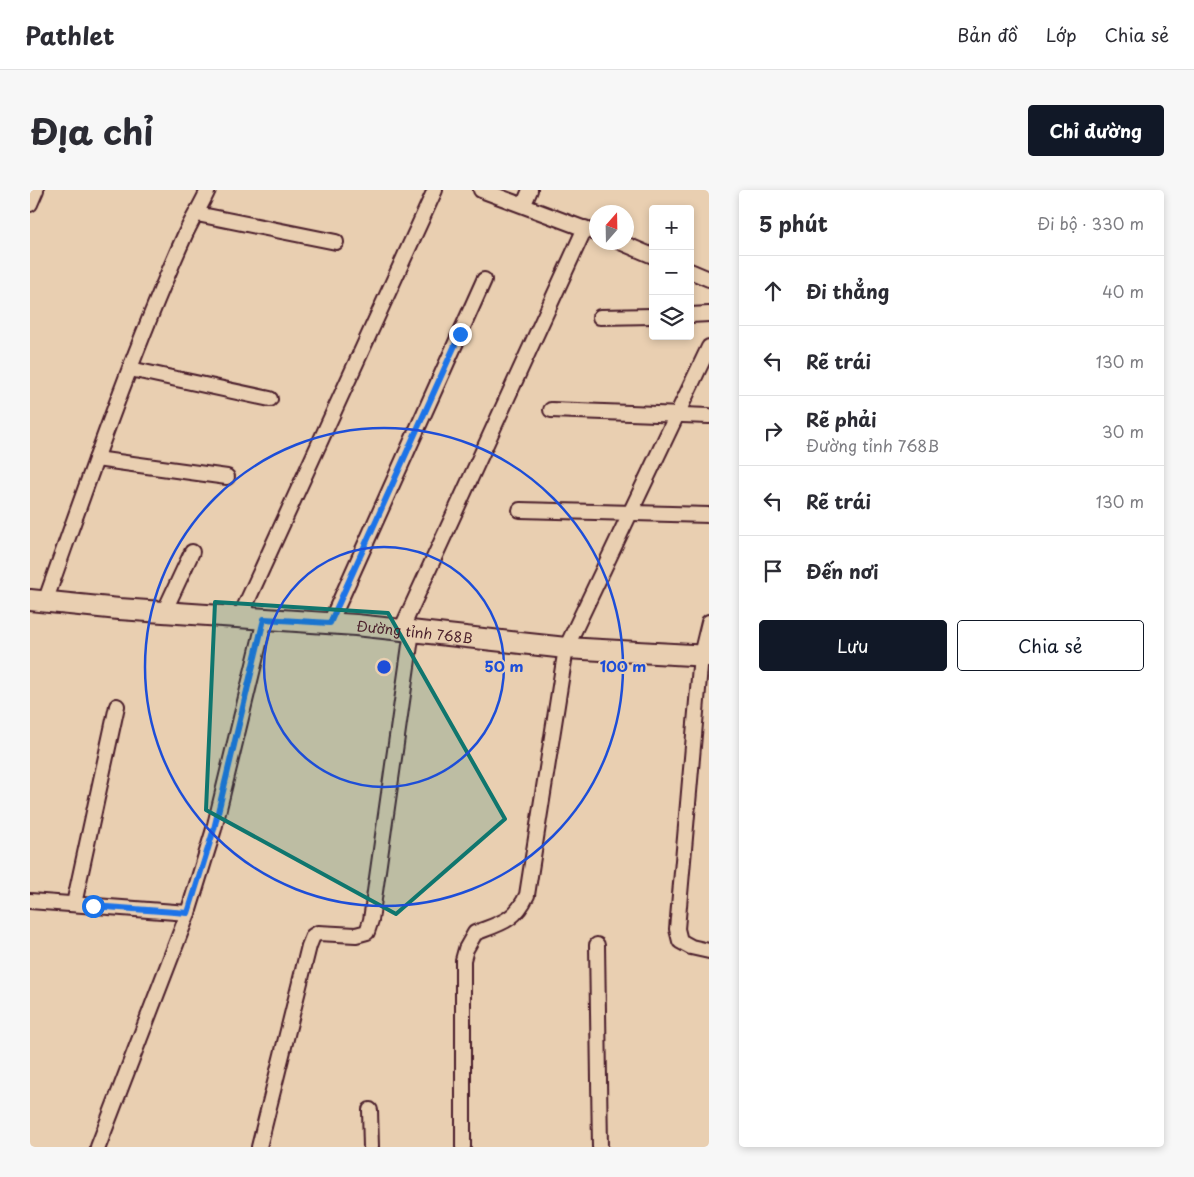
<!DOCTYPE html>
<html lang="vi">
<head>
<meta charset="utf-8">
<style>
  :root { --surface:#fff; --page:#f7f7f7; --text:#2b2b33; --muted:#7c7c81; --line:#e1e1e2; --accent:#111827 }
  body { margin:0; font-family:"Playpen Sans",sans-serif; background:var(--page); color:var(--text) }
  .controls { position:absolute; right:15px; top:15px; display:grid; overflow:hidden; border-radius:5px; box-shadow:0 2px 8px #0003 }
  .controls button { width:45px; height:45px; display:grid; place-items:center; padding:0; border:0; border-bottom:1px solid var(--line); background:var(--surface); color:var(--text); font:25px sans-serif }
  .compass { position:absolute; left:559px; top:15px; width:45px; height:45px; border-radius:50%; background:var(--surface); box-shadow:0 2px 8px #0003; rotate:20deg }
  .stop { position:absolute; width:15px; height:15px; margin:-11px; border:4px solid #1a73e8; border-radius:50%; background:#fff }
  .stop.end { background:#1a73e8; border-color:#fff; box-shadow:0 1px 5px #0008 }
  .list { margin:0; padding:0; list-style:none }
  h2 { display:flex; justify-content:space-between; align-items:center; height:65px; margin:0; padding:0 20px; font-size:21px }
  h2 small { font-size:16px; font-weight:400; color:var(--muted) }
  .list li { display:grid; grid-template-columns:32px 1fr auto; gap:15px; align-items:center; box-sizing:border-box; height:70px; padding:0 20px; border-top:1px solid var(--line) }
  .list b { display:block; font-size:19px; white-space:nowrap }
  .list p { margin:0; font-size:16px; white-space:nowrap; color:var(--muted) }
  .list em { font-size:16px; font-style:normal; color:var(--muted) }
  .actions { display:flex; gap:10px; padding:15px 20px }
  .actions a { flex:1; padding:11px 0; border:1px solid var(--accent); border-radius:5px; text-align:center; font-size:18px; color:var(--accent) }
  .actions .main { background:var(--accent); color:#fff }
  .icon { flex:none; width:28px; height:28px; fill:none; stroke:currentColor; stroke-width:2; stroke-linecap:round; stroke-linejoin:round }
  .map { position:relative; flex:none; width:679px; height:957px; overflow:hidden; border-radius:5px }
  header { display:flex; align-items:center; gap:30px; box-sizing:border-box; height:70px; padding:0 25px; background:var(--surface); border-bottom:1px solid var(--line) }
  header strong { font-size:24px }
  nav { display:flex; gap:28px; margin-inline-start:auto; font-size:18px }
  .intro { display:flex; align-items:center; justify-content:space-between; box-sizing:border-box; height:120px; padding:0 30px }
  h1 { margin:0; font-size:35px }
  .button { padding:12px 22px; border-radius:5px; background:var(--accent); color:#fff; font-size:18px; font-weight:700 }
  main { display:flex; gap:30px; padding:0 30px }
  aside { flex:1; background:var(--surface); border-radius:5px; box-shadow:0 2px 8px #0003 }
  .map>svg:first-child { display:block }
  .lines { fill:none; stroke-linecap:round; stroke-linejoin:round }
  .street-casing { stroke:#4a1f2b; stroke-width:18 }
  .secondary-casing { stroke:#4a1f2b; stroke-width:24 }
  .street { stroke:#e9cfb1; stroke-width:14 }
  .secondary { stroke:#e9cfb1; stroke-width:20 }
  .route { stroke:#1a73e8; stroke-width:6 }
  .marked { fill:#0f766e; fill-opacity:0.2; stroke:#0f766e; stroke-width:4; stroke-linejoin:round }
  .ring { fill:none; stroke:#1d4ed8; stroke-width:2.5 }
  .labels { text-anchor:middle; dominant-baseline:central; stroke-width:4; stroke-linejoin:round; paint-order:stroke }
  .street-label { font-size:14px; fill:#4a1f2b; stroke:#e9cfb1 }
  .centre { fill:#1d4ed8; stroke:#e9cfb1; stroke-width:2.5 }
  .ring-label { font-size:15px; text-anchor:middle; font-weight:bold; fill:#1d4ed8; stroke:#e9cfb1; stroke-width:4; stroke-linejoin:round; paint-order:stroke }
</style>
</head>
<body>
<header>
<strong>Pathlet</strong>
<nav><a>Bản đồ</a><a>Lớp</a><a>Chia sẻ</a></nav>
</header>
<div class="intro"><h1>Địa chỉ</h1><a class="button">Chỉ đường</a></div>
<main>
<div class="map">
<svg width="679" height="957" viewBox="0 0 679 957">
  <rect width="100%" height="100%" fill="#e9cfb1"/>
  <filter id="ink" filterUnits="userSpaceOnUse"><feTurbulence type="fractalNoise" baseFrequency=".02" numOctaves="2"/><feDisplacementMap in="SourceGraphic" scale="10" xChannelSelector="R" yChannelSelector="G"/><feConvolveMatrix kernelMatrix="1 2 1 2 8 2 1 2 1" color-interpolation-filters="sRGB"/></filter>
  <g filter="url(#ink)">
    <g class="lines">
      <defs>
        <g id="street">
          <polyline points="451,0 566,43"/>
          <polyline points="0,14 6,0"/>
          <polyline points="494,14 500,0"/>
          <polyline points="167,24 306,52"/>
          <polyline points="590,52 623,66"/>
          <polyline points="660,81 679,89"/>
          <polyline points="660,125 679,124"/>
          <polyline points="570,127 623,126"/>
          <polyline points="100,179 240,209"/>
          <polyline points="521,220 679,226"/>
          <polyline points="66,269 197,287"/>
          <polyline points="490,320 679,325"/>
          <path d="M15,412C59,289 101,166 154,47C161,31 171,16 178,0"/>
          <polyline points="134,422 162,362"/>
          <polyline points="210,427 405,0"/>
          <polyline points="679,432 671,465 647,739 650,751 661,757 679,761"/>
          <polyline points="300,433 454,90"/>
          <polyline points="371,440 555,38"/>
          <polyline points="0,711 158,723"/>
          <polyline points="44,714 87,516"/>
          <polyline points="567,755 570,957"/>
          <polyline points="340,920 341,957"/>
          <polyline points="68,957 158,723 184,639 235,429"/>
          <polyline points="229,957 279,756 283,746 288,743 326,745 337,742 341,730 382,441"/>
          <path d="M433,957V770L436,759L445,743C471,733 485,731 497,705L536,458L679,157"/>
        </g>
        <g id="secondary">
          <path id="s1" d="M0,410L89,419L326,435L536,458L679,466"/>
        </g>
      </defs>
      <use href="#street" class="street-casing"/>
      <use href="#secondary" class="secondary-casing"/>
      <use href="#street" class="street"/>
      <use href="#secondary" class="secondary"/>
    </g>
  </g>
  <g class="lines" filter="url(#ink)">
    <polyline class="route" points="63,716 158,723 184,639 234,429 300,433 430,144"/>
  </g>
  <path class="marked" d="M185,412L358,423L475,629L366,724L176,620Z"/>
  <g class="ring">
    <circle cx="354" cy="477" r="120"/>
    <circle cx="354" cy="477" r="239"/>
  </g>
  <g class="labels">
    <g class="street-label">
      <text stroke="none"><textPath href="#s1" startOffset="386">Đường tỉnh 768B</textPath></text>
    </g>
  </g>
  <circle cx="354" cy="477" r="8" class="centre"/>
  <g class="ring-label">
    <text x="474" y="482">50 m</text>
    <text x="593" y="482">100 m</text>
  </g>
</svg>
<div class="controls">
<button>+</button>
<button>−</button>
<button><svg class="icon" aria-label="layers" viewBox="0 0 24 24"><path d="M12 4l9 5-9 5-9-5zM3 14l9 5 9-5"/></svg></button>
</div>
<svg class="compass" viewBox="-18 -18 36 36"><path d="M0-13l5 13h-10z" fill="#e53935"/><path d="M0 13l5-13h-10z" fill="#7c7c81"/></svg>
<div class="stop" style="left:63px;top:716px"></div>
<div class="stop end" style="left:430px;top:144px"></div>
</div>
<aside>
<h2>5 phút<small>Đi bộ · 330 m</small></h2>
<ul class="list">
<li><svg class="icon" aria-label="ahead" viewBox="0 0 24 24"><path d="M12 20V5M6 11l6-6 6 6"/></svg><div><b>Đi thẳng</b></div><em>40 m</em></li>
<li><svg class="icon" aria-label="left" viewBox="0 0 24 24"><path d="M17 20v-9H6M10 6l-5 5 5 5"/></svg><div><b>Rẽ trái</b></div><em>130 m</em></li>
<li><svg class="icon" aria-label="right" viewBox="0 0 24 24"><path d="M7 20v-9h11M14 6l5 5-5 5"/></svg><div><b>Rẽ phải</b><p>Đường tỉnh 768B</p></div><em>30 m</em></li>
<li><svg class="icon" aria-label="left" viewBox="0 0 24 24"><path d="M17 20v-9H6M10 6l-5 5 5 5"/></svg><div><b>Rẽ trái</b></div><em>130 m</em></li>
<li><svg class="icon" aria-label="arrive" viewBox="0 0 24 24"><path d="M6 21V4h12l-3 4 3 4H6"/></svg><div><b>Đến nơi</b></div></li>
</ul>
<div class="actions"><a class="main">Lưu</a><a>Chia sẻ</a></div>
</aside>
</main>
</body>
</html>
